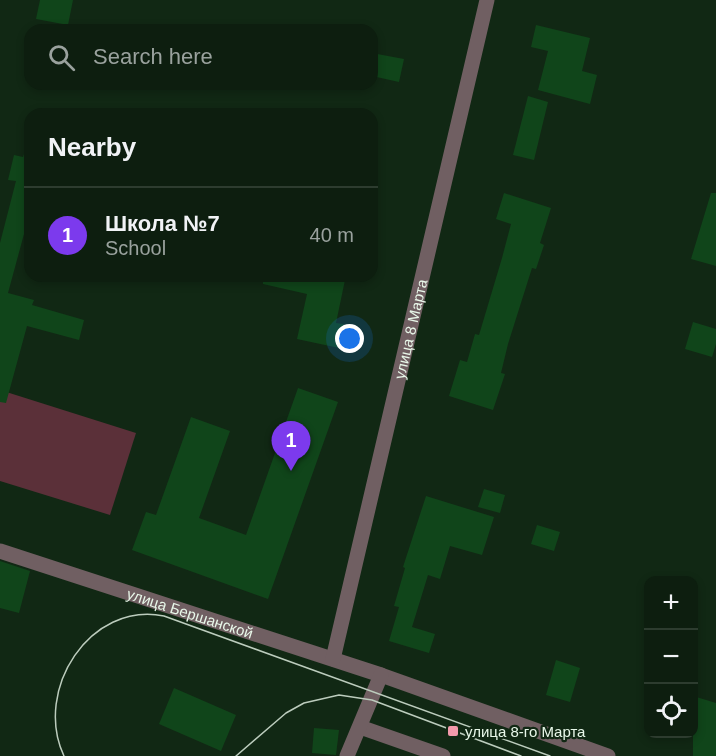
<!DOCTYPE html>
<html lang="en">
<head>
<meta charset="utf-8">
<style>
  :root { --surface:#0d1e0f; --page:#162718; --text:#f1f3f6; --muted:#9aa29e; --line:#2d3c2f; --accent:#7c3aed }
  body { margin:0; font-family:Arial,sans-serif; background:var(--page); color:var(--text) }
  .controls { position:absolute; right:18px; bottom:18px; display:grid; overflow:hidden; border-radius:12px; box-shadow:0 3px 9px #0003 }
  .controls button { width:54px; height:54px; display:grid; place-items:center; padding:0; border:0; border-bottom:2px solid var(--line); background:var(--surface); color:var(--text); font:30px sans-serif }
  .you { position:absolute; left:350px; top:339px; width:21px; height:21px; margin:-15px; border:4px solid #fff; border-radius:50%; background:#1a73e8; box-shadow:0 0 0 9px #1a73e833 }
  .badge { display:grid; place-items:center; width:39px; height:39px; border-radius:50%; background:var(--accent); color:#fff; font-size:20px; font-weight:700 }
  .pin { position:absolute; translate:-50% -50px; filter:drop-shadow(0 2px 3px #0008) }
  .pin::after { content:''; position:absolute; top:32px; width:21px; height:18px; background:inherit; clip-path:polygon(0 0,100% 0,50% 100%) }
  .list { margin:0; padding:0; list-style:none }
  h2 { display:flex; justify-content:space-between; align-items:center; height:78px; margin:0; padding:0 24px; font-size:26px }
  h2 small { font-size:20px; font-weight:400; color:var(--muted) }
  .list li { display:grid; grid-template-columns:39px 1fr auto; gap:18px; align-items:center; box-sizing:border-box; height:96px; padding:0 24px; border-top:2px solid var(--line) }
  .list b { display:block; font-size:22px; white-space:nowrap }
  .list p { margin:0; font-size:20px; white-space:nowrap; color:var(--muted) }
  .list em { font-size:20px; font-style:normal; color:var(--muted) }
  .icon { flex:none; width:33px; height:33px; fill:none; stroke:currentColor; stroke-width:2; stroke-linecap:round; stroke-linejoin:round }
  .map { position:relative; flex:none; width:716px; height:756px; overflow:hidden }
  .search { position:absolute; background:var(--surface); box-shadow:0 3px 9px #0003; left:24px; top:24px; width:354px; height:66px; display:flex; align-items:center; gap:15px; box-sizing:border-box; padding:0 21px; border-radius:18px; color:var(--muted); font-size:22px }
  .panel { position:absolute; background:var(--surface); box-shadow:0 3px 9px #0003; left:24px; top:108px; width:354px; height:174px; border-radius:18px }
  .map>svg:first-child { display:block }
  .green { fill:#5b3039 }
  .building { fill:#10451a }
  .lines { fill:none; stroke-linecap:round; stroke-linejoin:round }
  .street { stroke:#705f62; stroke-width:15 }
  .tram { stroke:#bcccbd; stroke-width:1.5 }
  .poi-dot { fill:#f39aac; stroke:#112814; stroke-width:2 }
  .labels { text-anchor:middle; dominant-baseline:central; stroke-width:4.5; stroke-linejoin:round; paint-order:stroke }
  .street-label { font-size:15px; fill:#e8f7e9; stroke:#112814 }
  .poi-label { font-size:15px; fill:#e8f7e9; stroke:#112814; text-anchor:start }
</style>
</head>
<body>
<div class="map">
<svg width="716" height="756" viewBox="0 0 716 756">
  <rect width="100%" height="100%" fill="#112814"/>
  <polygon class="green" points="0,390 136,433 110,515 0,481"/>
  <g class="building">
    <polygon points="40,0 73,0 68,25 36,19"/>
    <polygon points="536,25 590,38 582,71 597,75 590,104 538,90 548,51 531,47"/>
    <polygon points="372,53 404,59 399,82 372,76"/>
    <polygon points="528,96 548,102 534,160 513,155"/>
    <polygon points="24,154 30,155 30,224 27,223 8,293 34,300 32,305 84,320 79,340 27,326 6,403 0,402 0,243 16,181 8,180 14,155 23,157"/>
    <polygon points="504,193 551,208 540,243 544,245 536,269 532,268 508,344 501,373 505,374 493,410 449,396 460,360 467,362 475,334 479,335 502,258 511,224 496,219"/>
    <polygon points="711,193 716,193 716,266 691,259"/>
    <polygon points="263,276 326,276 345,280 336,323 344,324 339,348 297,339 307,294 263,284"/>
    <polygon points="693,322 716,329 716,344 712,357 685,349"/>
    <polygon points="298,388 338,402 268,599 132,550 146,512 156,515 191,417 230,431 199,518 246,535"/>
    <polygon points="484,489 505,495 500,513 478,507"/>
    <polygon points="426,496 494,517 482,555 450,546 440,579 428,575 412,627 435,634 429,653 389,641 399,607 394,606 405,568 403,567"/>
    <polygon points="537,525 560,532 554,551 531,544"/>
    <polygon points="0,561 30,571 19,613 0,608"/>
    <polygon points="556,660 580,668 570,702 546,695"/>
    <polygon points="174,688 236,715 221,751 159,724"/>
    <polygon points="693,696 716,703 716,756 693,756"/>
    <polygon points="314,728 339,730 336,755 312,753"/>
  </g>
  <g class="lines">
    <g class="street">
      <path id="s1" d="M0,551L381,675L608,756"/>
      <path id="s2" d="M333,659L487,0"/>
      <polyline points="360,727 443,756"/>
      <polyline points="347,756 381,675"/>
    </g>
    <g class="tram">
      <path d="M64,756C33,690 90,601 164,616L550,756"/>
      <polyline points="236,756 286,713 304,703 339,695 372,700 521,756"/>
    </g>
  </g>
  <rect class="poi-dot" x="447" y="725" width="12" height="12" rx="3"/>
  <g class="labels">
    <g class="street-label">
      <text stroke="none"><textPath href="#s2" startOffset="339">улица 8 Марта</textPath></text>
      <text stroke="none"><textPath href="#s1" startOffset="200">улица Бершанской</textPath></text>
    </g>
    <g class="poi-label">
      <text x="465" y="731">улица 8-го Марта</text>
    </g>
  </g>
</svg>
<div class="controls">
<button>+</button>
<button>−</button>
<button><svg class="icon" aria-label="locate" viewBox="0 0 24 24"><circle cx="12" cy="12" r="6"/><path d="M12 2v4M12 18v4M2 12h4M18 12h4"/></svg></button>
</div>
<div class="you"></div>
<div class="pin badge" style="left:291px;top:471px">1</div>
<div class="search"><svg class="icon" aria-label="search" viewBox="0 0 24 24"><circle cx="10" cy="10" r="6"/><path d="M15 15l6 6"/></svg>Search here</div>
<section class="panel">
<h2>Nearby<small></small></h2>
<ul class="list">
<li><span class="badge">1</span><div><b>Школа №7</b><p>School</p></div><em>40 m</em></li>
</ul>
</section>
</div>
</body>
</html>
